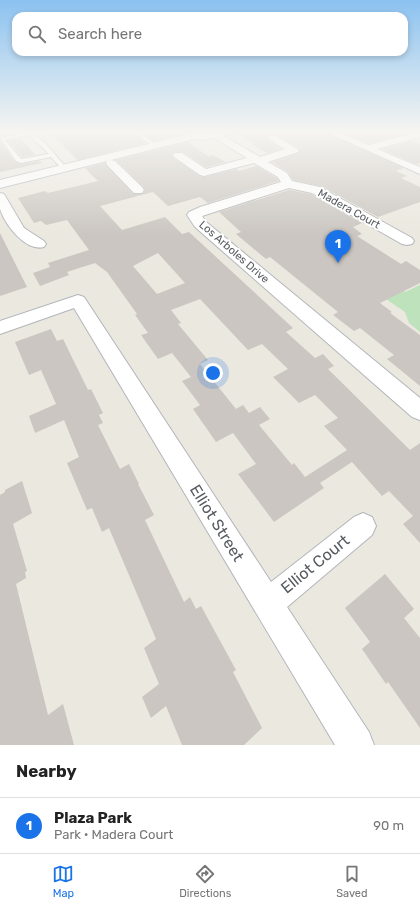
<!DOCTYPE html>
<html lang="en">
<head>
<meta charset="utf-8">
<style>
  :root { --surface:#fff; --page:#f6f6f6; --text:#222; --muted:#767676; --line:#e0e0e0; --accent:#1a73e8 }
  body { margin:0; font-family:Rubik,sans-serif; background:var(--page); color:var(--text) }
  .you { position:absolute; left:213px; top:373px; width:14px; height:14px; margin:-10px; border:3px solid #fff; border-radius:50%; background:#1a73e8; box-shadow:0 0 0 6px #1a73e833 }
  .badge { display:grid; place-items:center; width:26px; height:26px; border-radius:50%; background:var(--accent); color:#fff; font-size:13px; font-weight:700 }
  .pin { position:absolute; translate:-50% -33px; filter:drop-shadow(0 1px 2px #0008) }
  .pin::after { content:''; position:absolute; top:21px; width:14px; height:12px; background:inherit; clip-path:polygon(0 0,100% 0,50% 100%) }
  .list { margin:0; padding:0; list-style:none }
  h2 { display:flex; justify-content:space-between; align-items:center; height:52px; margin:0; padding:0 16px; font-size:17px }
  h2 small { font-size:13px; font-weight:400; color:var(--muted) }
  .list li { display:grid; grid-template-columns:26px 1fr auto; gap:12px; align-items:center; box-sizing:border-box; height:56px; padding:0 16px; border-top:1px solid var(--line) }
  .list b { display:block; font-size:15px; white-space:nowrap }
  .list p { margin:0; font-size:13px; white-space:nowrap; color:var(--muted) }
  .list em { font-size:13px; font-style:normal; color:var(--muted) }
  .icon { flex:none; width:22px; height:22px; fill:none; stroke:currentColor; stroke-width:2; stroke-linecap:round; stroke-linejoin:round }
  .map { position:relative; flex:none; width:420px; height:745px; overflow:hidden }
  .search { position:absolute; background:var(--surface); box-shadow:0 2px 6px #0003; left:12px; right:12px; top:12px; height:44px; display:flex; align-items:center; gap:10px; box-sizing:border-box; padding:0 14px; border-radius:12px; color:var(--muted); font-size:15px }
  .sheet { height:108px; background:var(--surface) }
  nav { display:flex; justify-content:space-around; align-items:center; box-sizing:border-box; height:56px; border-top:1px solid var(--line); background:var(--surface); font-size:11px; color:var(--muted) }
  nav a { display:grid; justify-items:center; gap:2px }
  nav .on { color:var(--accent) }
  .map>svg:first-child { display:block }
  .green { fill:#bde2bc }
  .building { fill:#cbc6c1; fill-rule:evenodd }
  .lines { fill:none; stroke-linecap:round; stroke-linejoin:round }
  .lane-casing { stroke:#b2b6ba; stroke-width:2 }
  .street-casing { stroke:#b2b6ba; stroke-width:2 }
  .secondary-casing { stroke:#b3b7bc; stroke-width:2 }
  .lane { fill:#fff; fill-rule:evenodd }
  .street { fill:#fff; fill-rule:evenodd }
  .secondary { fill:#fff; fill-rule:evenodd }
  .labels { text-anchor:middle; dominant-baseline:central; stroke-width:4; stroke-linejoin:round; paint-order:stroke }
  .far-street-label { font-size:11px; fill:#585c60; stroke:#fff }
  .near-street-label { font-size:16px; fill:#585c60; stroke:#fff }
</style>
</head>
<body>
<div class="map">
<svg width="420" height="745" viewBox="0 0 420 745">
  <rect width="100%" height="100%" fill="#ebe8df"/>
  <polygon class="green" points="261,199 380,274 405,292 420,285 420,332 409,323 405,312 246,203"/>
  <g class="building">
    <polygon points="48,131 132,131 146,143 78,160"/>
    <polygon points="141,131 171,131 178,135 154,141"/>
    <polygon points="235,131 323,131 403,168 396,171 407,176 401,178 420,187 420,202 378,217 321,186 293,180 288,172 272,162 298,153 300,149 276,135 271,134 266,138 281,149 267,153 252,144 255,144 235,133"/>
    <polygon points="341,131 387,131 398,135 369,143"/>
    <polygon points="21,138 35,155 22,157 8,141"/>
    <polygon points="0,141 15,162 21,164 40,161 42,163 0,172"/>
    <polygon points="412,141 420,144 420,163 416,164 382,149"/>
    <path d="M188,142L208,156L213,155L226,162L206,167L183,152H173L172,156L173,158L200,176L204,177L237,169L239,171L256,166L277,178L279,181L208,203L200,197L168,206L153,192L100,206L122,230L165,217L182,234L189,232L293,328L286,332L315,358L323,354L334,366L328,369L410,450L420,443V543L403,524L413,516L389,491L382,496L352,462L320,483L324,488L274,522L238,474L256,464L233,433L216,442L193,409L200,405L182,381L191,377L172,353L158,359L141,335L148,333L135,315L137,314L107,272L95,263L67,272L69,275L40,286L33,273L50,267L48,263L89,250L67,220L46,225L41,221L34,223L18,198L45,191L48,193L98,181L85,168L105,163L133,194H142L145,191L143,186L116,160ZM158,253L185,283L157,294L133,266ZM200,299L248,350L262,344L288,369L273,377L299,403L315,395L338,418L324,426L347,450L305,477L294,463L292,465L259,425L270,419L260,407L249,413L243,405L236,409L200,364L208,360L178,324L181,323L171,310Z"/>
    <polygon points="289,190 311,194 362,223 353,227 362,234 357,236 401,264 406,261 420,270 420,283 380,303 392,312 390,313 420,335 420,386 387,359 394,355 360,328 354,331 333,315 338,312 270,257 266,259 236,234 241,232 219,212"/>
    <polygon points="0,233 27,287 0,296"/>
    <polygon points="51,329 57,341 63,339 88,390 91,389 103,413 99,415 103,423 98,425 120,469 129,464 139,484 138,484 154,515 145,520 184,602 190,597 196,609 201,606 236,670 233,672 262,728 244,745 182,745 166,706 151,718 142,697 159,684 144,648 156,639 109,528 102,532 92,508 87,510 67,463 79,457 64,420 35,433 29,416 56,404 41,370 29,375 15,342"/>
    <polygon points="22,481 32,513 13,524 27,571 25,572 26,578 16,584 48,715 63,704 74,745 0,745 0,495 5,492 5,490"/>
    <polygon points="385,574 414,609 404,618 420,638 420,728 388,682 386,684 362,649 370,642 345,608"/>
  </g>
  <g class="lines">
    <defs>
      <g id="lane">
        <polygon points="133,131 138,131 158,146 153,147"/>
        <path d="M24,132C41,132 55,156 66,167V169H62L51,157L21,163L16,161L0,138ZM29,135L49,154L21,159L5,140Z"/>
      </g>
      <g id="street">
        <polygon points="203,131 215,131 260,157 285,149 267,138 272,135 275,136 299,150 298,152 268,162 287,173 292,181 320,187 412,238 414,241 412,244 407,245 402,244 312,193 289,188 202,216 205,221 420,398 420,420 412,417 195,227 187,215 189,212 200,207 281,182 278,177 254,163 204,176 200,175 174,157 173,155 174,153 182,153 206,169 247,158"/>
        <polygon points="324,131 337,131 369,145 420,131 420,137 377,149 420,167 420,174"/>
        <polygon points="111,160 115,161 142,187 144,190 142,193 134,193 107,165 106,163 107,161"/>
        <path d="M0,193L4,194L24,228L44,241L46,244L44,247C26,252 5,225 0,209C0,204 0,198 0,193Z"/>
        <polygon points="78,295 84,297 271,582 354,517 363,513 372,517 376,526 372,535 287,607 369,732 374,745 335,745 74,308 0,334 0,321"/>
      </g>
      <polygon id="secondary" points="215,131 234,131 233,133 204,140 194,139 0,188 0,180 194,133 204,134"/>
    </defs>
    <use href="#lane" class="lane-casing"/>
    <use href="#street" class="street-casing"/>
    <use href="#secondary" class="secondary-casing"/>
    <use href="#lane" class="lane"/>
    <use href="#street" class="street"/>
    <use href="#secondary" class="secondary"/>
  </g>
  <linearGradient id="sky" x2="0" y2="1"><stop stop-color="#8bc2f0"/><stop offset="0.56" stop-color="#f6f5f1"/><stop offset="1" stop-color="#f6f5f1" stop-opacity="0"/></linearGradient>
  <rect width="420" height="235" fill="url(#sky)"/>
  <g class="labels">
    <g class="far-street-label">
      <text transform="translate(349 209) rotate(29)">Madera Court</text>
      <text transform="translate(234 252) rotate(41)">Los Arboles Drive</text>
    </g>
    <g class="near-street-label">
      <text transform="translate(217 523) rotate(58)">Elliot Street</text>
      <text transform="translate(315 564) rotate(-39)">Elliot Court</text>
    </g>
  </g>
</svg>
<div class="you"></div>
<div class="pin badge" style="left:338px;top:263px">1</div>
<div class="search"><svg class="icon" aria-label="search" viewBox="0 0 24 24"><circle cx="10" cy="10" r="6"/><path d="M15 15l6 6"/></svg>Search here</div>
</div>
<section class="sheet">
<h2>Nearby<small></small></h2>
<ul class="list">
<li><span class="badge">1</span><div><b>Plaza Park</b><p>Park · Madera Court</p></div><em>90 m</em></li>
</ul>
</section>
<nav>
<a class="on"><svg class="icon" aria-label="map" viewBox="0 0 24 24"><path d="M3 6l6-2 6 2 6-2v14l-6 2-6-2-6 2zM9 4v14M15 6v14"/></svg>Map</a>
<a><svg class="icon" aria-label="directions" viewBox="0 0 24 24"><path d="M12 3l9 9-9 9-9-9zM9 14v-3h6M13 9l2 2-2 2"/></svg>Directions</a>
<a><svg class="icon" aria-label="saved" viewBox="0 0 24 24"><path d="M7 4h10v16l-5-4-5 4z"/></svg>Saved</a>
</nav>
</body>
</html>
